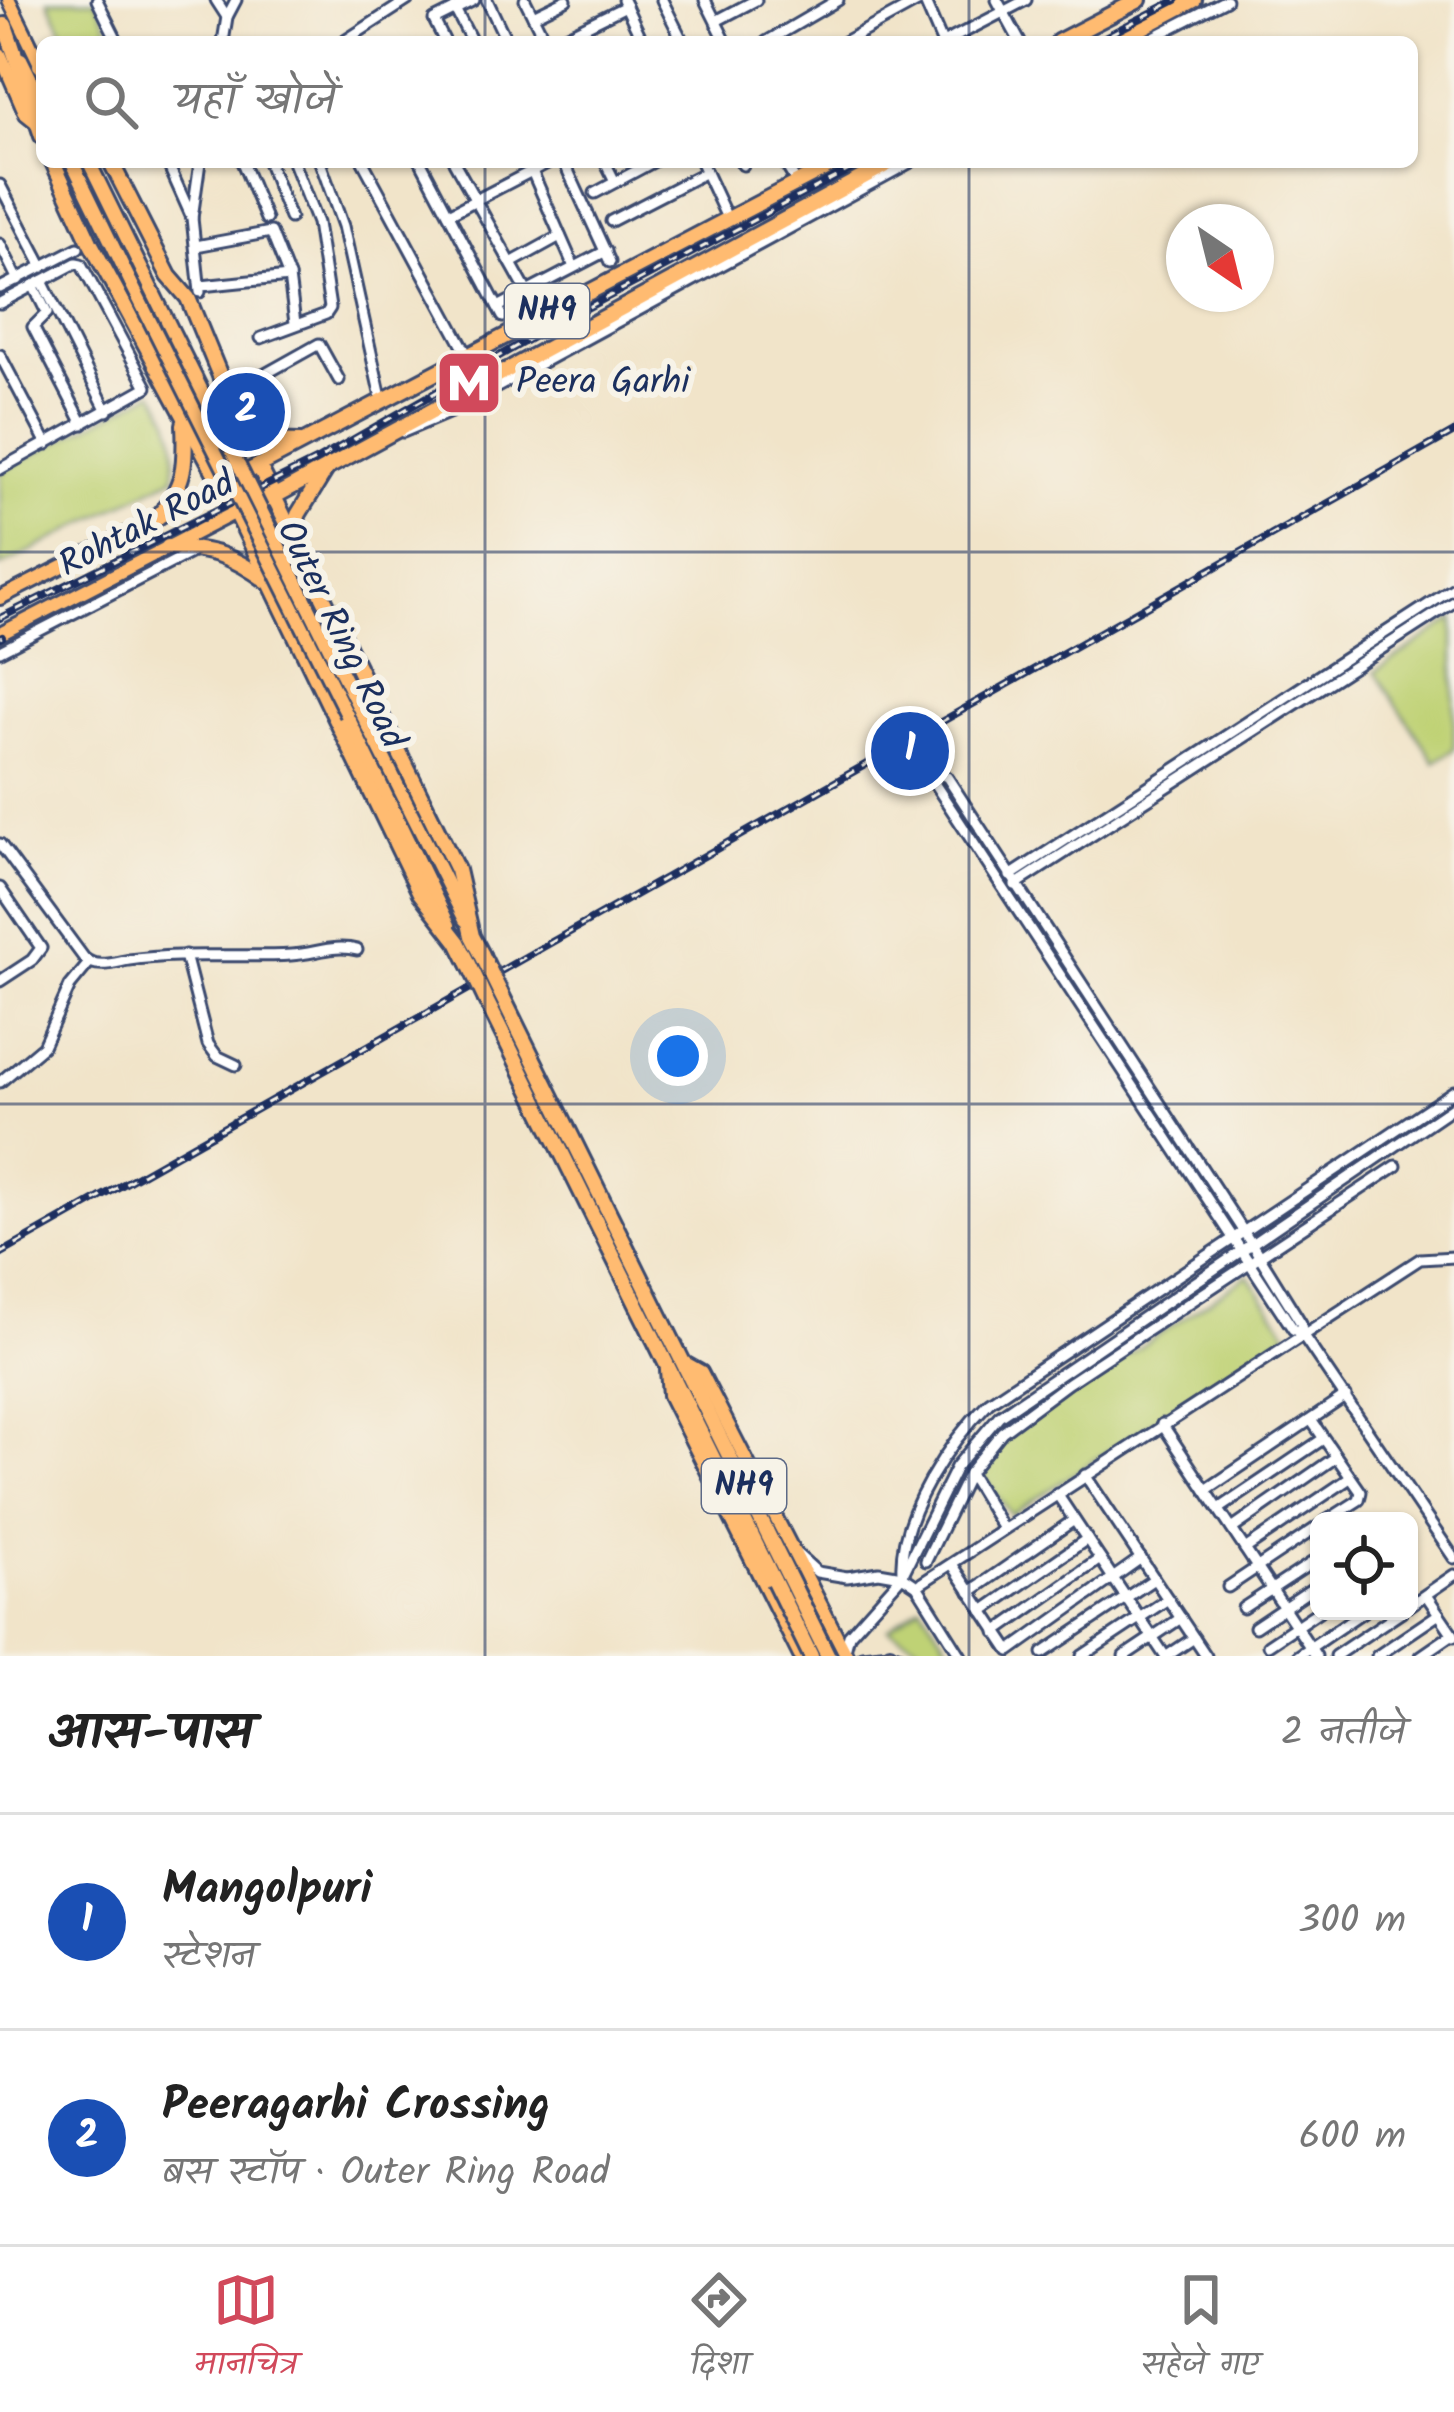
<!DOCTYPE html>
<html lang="hi">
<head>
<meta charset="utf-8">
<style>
  :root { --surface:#fff; --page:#f2f2f2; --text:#222; --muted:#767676; --line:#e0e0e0; --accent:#d1495b }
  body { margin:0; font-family:Kalam,"Playpen Sans Deva",sans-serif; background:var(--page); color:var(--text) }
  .controls { position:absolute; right:36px; bottom:36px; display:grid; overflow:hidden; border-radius:18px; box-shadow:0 3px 9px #0004 }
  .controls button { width:108px; height:108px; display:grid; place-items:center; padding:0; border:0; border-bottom:3px solid var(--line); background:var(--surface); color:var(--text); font:60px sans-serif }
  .compass { position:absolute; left:1166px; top:204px; width:108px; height:108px; border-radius:50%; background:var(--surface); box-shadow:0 3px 9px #0004; rotate:145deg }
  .you { position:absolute; left:678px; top:1056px; width:42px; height:42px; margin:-30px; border:9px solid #fff; border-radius:50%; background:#1a73e8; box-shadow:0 0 0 18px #1a73e833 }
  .badge { display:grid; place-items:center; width:78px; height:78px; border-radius:50%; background:var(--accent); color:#fff; font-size:39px; font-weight:700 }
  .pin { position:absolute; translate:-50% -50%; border:6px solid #fff; box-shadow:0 3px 12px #0006 }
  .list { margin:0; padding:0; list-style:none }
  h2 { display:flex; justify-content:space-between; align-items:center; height:156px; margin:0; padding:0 48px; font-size:51px }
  h2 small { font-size:39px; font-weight:400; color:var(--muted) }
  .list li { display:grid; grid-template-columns:78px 1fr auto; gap:36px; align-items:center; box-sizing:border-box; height:216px; padding:0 48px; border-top:3px solid var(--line) }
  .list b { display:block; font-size:45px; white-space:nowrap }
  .list p { margin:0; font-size:39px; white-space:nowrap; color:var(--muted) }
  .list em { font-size:39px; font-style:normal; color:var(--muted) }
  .icon { flex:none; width:66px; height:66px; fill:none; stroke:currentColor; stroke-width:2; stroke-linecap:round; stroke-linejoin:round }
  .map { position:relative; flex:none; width:1454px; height:1656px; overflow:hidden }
  .search { position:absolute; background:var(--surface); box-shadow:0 3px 9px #0004; left:36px; right:36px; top:36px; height:132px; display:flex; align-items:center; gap:30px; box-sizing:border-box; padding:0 42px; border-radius:18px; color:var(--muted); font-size:45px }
  .sheet { height:588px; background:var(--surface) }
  nav { display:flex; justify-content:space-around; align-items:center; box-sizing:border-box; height:168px; border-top:3px solid var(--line); background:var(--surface); font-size:33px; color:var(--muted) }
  nav a { display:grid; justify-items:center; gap:6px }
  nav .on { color:var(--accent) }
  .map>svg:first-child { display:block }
  .green { fill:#bfd275; stroke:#6d806a; stroke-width:3 }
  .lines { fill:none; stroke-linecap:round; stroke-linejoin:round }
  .minor-casing { stroke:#3b4a6e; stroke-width:15 }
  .major-casing { stroke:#3b4a6e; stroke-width:18 }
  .highway-casing { stroke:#3b4a6e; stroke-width:20 }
  .minor { stroke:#fff; stroke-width:9 }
  .major { stroke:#ffbb71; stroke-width:12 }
  .highway { stroke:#ffbb71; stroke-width:14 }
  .rail-casing { stroke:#1b2f5e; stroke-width:8 }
  .rail { stroke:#f7f3e8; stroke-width:3; stroke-dasharray:9; stroke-linecap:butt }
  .major-bridge-casing { stroke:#3b4a6e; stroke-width:18; stroke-linecap:butt }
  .highway-bridge-casing { stroke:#3b4a6e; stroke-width:20; stroke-linecap:butt }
  .major-bridge { stroke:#ffbb71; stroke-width:12 }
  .highway-bridge { stroke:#ffbb71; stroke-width:14 }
  .grid { fill:none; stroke:#1b2f5e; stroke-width:3; stroke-opacity:0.55 }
  .labels { text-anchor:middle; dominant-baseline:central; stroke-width:12; stroke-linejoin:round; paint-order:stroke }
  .shield { fill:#f7f3e8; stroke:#5d6a87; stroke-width:3 }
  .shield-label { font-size:33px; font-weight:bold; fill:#1b2f5e }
  .poi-label { font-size:36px; fill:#1b2f5e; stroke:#f7f3e8; text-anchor:start }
  .street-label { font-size:36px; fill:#1b2f5e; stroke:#f7f3e8 }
</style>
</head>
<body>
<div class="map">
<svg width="1454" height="1656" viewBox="0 0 1454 1656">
  <rect width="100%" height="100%" fill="#f7f3e8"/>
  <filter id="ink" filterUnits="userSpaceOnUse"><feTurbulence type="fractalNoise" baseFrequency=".00833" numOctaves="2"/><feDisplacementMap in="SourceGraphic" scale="24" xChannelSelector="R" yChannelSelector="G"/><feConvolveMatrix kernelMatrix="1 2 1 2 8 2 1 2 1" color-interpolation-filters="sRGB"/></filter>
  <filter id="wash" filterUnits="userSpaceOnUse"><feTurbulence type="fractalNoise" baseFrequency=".004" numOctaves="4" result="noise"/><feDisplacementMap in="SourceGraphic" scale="48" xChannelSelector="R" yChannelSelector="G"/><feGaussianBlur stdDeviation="2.7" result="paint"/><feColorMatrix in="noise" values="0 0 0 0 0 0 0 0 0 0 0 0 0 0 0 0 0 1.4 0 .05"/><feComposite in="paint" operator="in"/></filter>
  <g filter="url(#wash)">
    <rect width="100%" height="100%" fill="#f1e4c9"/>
    <g class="green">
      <polygon points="48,0 96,0 115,42 68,42"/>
      <path d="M154,392C174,421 178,442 174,477L0,567V472Z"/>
      <polygon points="1454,619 1454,749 1435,762 1375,672"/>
      <polygon points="1248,1275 1288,1333 1011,1515 979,1471 1006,1436"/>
      <polygon points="921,1605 948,1645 946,1656 939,1656 888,1629"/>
    </g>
  </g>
  <g filter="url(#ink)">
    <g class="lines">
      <defs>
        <g id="minor">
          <polyline points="97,0 118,42"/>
          <polyline points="216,0 227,17"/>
          <polyline points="487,0 507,42"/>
          <polyline points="525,0 546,42"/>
          <polyline points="623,0 643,42"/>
          <polyline points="662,0 683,42"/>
          <polyline points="705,0 726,42"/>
          <polyline points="924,0 942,42"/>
          <polyline points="997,0 1020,42"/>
          <polyline points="455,9 472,42"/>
          <polyline points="533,16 566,0"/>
          <polyline points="716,21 756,0"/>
          <polyline points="223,42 227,17 236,0"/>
          <polyline points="343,42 408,0"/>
          <polyline points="445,42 434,20 474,0"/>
          <polyline points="553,42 626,6"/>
          <polyline points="766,42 838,0"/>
          <polyline points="844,42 921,0"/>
          <polyline points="945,42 1026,0"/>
          <polyline points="1144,42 1226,0"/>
          <polyline points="167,162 192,218 200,292"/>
          <polyline points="242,162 266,219"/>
          <polyline points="268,162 290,218"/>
          <polyline points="320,162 343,226 382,402"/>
          <polyline points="363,162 467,354"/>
          <polyline points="421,162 503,317"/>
          <polyline points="454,162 527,292 606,251"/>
          <polyline points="528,162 574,267"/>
          <polyline points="564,162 610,262"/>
          <polyline points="605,162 615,182"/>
          <polyline points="701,162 728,220"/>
          <polyline points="741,162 743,165"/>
          <polyline points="784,162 797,183"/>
          <polyline points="0,185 43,267"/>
          <polyline points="595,193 653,162"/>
          <polyline points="449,214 549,162"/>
          <polyline points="192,218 200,162"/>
          <polyline points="611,221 706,172"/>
          <polyline points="0,244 18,280"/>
          <polyline points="196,246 271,232 289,277 295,323"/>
          <polyline points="511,263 560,236"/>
          <polyline points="42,281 107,411"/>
          <polyline points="33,285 47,313 33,327 83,424"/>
          <polyline points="201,286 289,277"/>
          <polyline points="0,288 78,248"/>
          <polyline points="0,303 76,263 81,264 147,387 0,469"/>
          <polyline points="498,307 527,292"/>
          <polyline points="261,338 326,314 330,308 317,223 293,162"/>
          <polyline points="0,355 47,444"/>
          <polyline points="228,395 319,344 339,380"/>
          <polyline points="403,432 455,410 911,162"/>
          <polyline points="0,651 194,551"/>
          <path d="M0,844L84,958C97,969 113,963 129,960C183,952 237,958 291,955C315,954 334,944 357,950"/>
          <polyline points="1010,876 1454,588"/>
          <polyline points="1015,885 1454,602"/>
          <polyline points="0,888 41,948 32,960 0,981"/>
          <polyline points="185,955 208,1044 217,1056 236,1065"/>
          <polyline points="0,1082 43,1046 70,986 89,963"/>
          <polyline points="1302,1334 1301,1323 1260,1257 947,777 940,774 934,783 1293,1329 1302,1334 1454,1558"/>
          <polyline points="1311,1420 1361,1492 1359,1500 1326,1521"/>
          <polyline points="1162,1424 1316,1656"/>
          <polyline points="969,1473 1003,1529"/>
          <polyline points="1085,1475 1206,1656"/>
          <polyline points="1206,1490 1346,1396"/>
          <polyline points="1057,1494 1165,1656"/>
          <polyline points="1219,1509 1323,1439"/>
          <polyline points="1232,1529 1336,1457"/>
          <polyline points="1245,1549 1350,1478"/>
          <polyline points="797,1554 817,1572 847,1577 879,1572 902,1576 917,1586 961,1656"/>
          <polyline points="926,1561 969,1473 1002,1432 1068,1383 1396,1166"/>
          <polyline points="952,1564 1010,1651 1141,1558"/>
          <path d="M902,1571C899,1515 950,1441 989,1402L1454,1091"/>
          <polyline points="917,1586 1420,1259 1454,1257"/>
          <polyline points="1228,1587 1319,1526"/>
          <polyline points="970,1592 1074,1520"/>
          <polyline points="1426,1595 1454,1636"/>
          <polyline points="1409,1606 1454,1575"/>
          <polyline points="1243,1608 1319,1558"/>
          <polyline points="983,1611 1087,1539"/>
          <polyline points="1255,1627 1319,1584"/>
          <polyline points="996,1632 1100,1559"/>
          <polyline points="1268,1645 1319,1611"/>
          <polyline points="845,1650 849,1635 902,1576 956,1467 999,1416 1454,1106"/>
          <polyline points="1043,1653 1154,1579"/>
          <polyline points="862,1656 890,1653 902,1656"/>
          <polyline points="1082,1656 1168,1599"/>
          <polyline points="1124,1656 1181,1618"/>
          <polyline points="1167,1656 1194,1638"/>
          <polyline points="1298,1656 1364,1611"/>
          <polyline points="1335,1656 1402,1611"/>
          <polyline points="1377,1656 1439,1614"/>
          <polyline points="1421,1656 1453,1634"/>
        </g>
        <g id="major">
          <polyline points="9,0 42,68"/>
          <polyline points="0,54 26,114 36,122"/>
          <polyline points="21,59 42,101"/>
          <polyline points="72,162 131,283"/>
          <polyline points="89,162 146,278"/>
          <polyline points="0,598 222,485"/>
          <polyline points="0,634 236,512"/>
          <polyline points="361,712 465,920"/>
          <polyline points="347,715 449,925"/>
          <polyline points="685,1363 701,1372 847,1656"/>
          <polyline points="667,1370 669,1395 800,1656"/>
          <polyline points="887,1656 890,1653"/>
        </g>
        <g id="highway">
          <polyline points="5,25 42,136"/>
          <polyline points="1058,42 1139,0"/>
          <polyline points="1115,42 1194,0"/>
          <polyline points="40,65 42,67"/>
          <polyline points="53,162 90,242 236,512 420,893 458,942 468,962"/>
          <polyline points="111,162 169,276 188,298 241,427 264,441 300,442"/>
          <polyline points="259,466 457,870 472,936 482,955"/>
          <polyline points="222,485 837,162"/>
          <polyline points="236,512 275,496 891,162"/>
          <path d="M157,518C185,484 186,467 184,424"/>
          <polyline points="296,536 298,515 328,466"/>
          <path d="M168,547C212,549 232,555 267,581"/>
          <polyline points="500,992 788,1575"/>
          <polyline points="486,1000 774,1581"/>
        </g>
      </defs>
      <use href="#minor" class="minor-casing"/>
      <use href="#major" class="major-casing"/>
      <use href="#highway" class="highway-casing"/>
      <use href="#minor" class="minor"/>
      <use href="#major" class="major"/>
      <use href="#highway" class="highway"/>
      <defs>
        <g id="rail">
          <polyline points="1095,42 1176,0"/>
          <polyline points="0,618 319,459 543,331 864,162"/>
          <polyline points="0,638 2,637"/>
          <polyline points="0,1254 1454,432"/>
        </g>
      </defs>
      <use href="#rail" class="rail-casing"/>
      <use href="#rail" class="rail"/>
      <defs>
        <g id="major-bridge">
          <polyline points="146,278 361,712"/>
          <polyline points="131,283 347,715"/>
        </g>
        <g id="highway-bridge">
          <polyline points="482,955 500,992"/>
          <polyline points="468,962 486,1000"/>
          <polyline points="788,1575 828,1656"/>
          <polyline points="774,1581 811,1656"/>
        </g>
      </defs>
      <use href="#major-bridge" class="major-bridge-casing"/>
      <use href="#highway-bridge" class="highway-bridge-casing"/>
      <use href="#major-bridge" class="major-bridge"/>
      <use href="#highway-bridge" class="highway-bridge"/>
    </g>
  </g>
  <path class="grid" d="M485,0V42M969,0V42M485,162V1656M969,162V1656M0,552H1454M0,1104H1454"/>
  <defs>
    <symbol id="metro-square" viewBox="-11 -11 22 22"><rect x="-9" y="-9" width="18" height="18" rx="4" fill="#d1495b" stroke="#f7f3e8"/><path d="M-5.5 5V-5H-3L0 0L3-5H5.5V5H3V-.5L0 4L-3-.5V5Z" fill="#fff"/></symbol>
  </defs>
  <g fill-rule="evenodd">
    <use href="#metro-square" x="431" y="345" width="76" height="76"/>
  </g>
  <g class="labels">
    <g class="shield">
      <rect x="505" y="284" width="84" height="54" rx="9"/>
      <rect x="702" y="1459" width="84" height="54" rx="9"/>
    </g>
    <g class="shield-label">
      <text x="547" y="311">NH9</text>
      <text x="744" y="1486">NH9</text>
    </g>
    <g class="poi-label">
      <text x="516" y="383">Peera Garhi</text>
    </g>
    <g class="street-label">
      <text transform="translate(147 525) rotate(-27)">Rohtak Road</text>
      <text transform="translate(340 635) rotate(64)">Outer Ring Road</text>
    </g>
  </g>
</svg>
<div class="controls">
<button><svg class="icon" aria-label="locate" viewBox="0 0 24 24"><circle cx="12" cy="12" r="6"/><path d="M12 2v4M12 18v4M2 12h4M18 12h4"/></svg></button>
</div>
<svg class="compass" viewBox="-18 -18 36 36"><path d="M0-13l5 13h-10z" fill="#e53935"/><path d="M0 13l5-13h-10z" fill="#767676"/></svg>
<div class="you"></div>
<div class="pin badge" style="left:910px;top:751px;background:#1a4fb4">1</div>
<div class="pin badge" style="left:246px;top:412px;background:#1a4fb4">2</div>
<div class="search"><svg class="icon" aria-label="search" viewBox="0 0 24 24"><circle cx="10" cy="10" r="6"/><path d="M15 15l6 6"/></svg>यहाँ खोजें</div>
</div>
<section class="sheet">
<h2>आस-पास<small>2 नतीजे</small></h2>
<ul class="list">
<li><span class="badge" style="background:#1a4fb4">1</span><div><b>Mangolpuri</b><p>स्टेशन</p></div><em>300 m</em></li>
<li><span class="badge" style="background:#1a4fb4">2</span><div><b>Peeragarhi Crossing</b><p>बस स्टॉप · Outer Ring Road</p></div><em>600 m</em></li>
</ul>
</section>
<nav>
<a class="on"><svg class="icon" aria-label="map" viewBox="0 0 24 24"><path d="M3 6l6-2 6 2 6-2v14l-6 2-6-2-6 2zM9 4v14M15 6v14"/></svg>मानचित्र</a>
<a><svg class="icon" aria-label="directions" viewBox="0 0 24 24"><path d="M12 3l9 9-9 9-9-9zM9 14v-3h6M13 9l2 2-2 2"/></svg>दिशा</a>
<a><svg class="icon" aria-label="saved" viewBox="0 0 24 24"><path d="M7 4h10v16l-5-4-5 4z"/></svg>सहेजे गए</a>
</nav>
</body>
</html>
